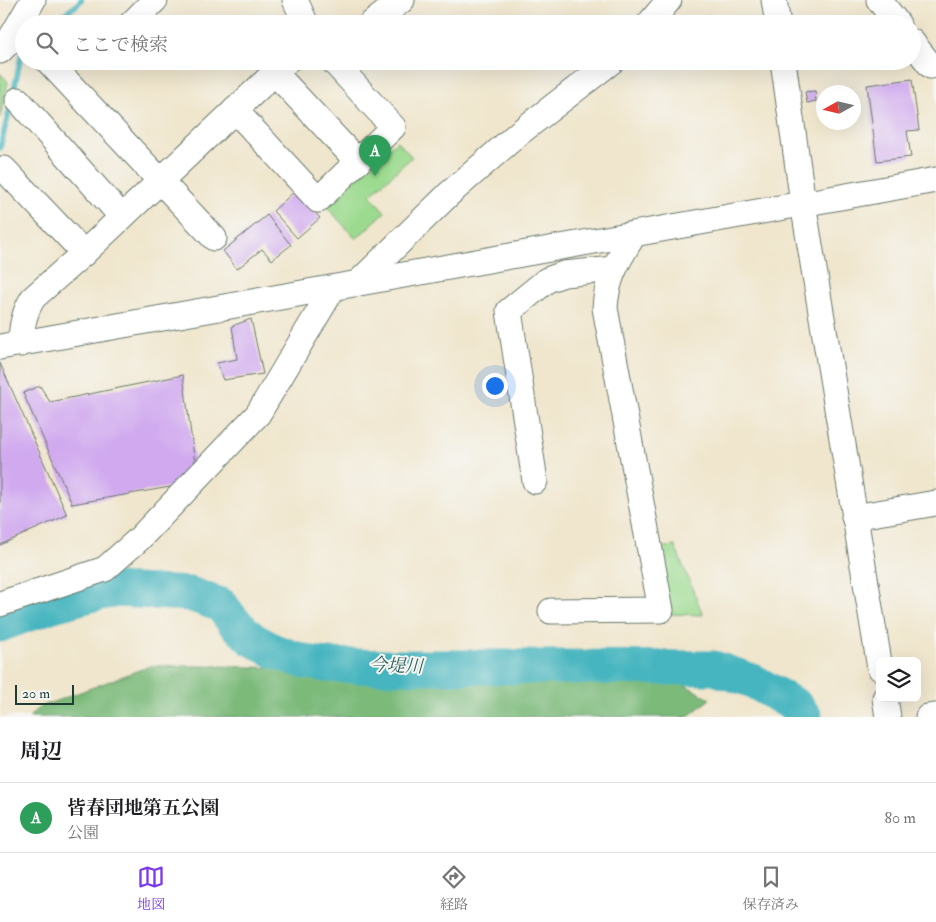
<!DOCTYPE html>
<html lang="ja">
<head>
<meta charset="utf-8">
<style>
  :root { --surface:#fff; --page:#f2f2f2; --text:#202124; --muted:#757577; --line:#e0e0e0; --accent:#7c3aed }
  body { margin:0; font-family:"IM FELL Double Pica","Noto Serif JP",serif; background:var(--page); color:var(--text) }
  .controls { position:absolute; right:15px; bottom:15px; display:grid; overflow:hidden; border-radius:8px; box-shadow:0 5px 20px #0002 }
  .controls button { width:45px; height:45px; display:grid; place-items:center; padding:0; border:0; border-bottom:1px solid var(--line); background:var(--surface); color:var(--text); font:25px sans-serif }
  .compass { position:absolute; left:816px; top:85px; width:45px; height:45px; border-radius:50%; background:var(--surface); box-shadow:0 5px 20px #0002; rotate:262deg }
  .scale { position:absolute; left:15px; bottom:12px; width:59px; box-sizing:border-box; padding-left:5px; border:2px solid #1f3d34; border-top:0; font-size:14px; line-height:18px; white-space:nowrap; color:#1f3d34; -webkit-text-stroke:4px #f6f6f2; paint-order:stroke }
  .you { position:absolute; left:494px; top:385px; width:18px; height:18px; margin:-12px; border:4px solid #fff; border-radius:50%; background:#1a73e8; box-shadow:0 0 0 8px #1a73e833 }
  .badge { display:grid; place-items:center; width:32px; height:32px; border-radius:50%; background:var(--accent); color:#fff; font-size:16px; font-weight:700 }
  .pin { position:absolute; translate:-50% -41px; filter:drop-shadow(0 1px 2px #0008) }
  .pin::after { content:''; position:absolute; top:26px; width:18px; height:15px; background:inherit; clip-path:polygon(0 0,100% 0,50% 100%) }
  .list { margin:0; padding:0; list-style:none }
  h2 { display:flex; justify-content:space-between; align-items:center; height:65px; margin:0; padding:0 20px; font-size:21px }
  h2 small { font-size:16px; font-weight:400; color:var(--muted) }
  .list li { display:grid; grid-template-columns:32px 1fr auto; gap:15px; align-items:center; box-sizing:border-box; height:70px; padding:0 20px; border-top:1px solid var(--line) }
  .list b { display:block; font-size:19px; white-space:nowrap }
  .list p { margin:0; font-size:16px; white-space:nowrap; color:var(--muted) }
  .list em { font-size:16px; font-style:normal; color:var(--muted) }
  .icon { flex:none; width:28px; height:28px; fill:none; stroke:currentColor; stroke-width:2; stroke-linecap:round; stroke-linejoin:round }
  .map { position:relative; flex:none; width:936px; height:717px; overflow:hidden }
  .search { position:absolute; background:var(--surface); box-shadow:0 5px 20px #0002; left:15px; right:15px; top:15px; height:55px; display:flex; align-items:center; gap:12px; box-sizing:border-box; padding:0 18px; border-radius:28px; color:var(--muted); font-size:19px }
  .sheet { height:135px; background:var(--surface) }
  nav { display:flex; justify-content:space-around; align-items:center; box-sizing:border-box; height:70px; border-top:1px solid var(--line); background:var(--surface); font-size:14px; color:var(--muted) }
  nav a { display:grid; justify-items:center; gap:2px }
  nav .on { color:var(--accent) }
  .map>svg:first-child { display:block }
  .green { fill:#9bda8f; stroke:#5d8c62 }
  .forest { fill:#7cba7a; stroke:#4e7c57 }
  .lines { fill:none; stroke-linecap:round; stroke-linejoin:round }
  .stream { stroke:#46b5bf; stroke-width:5.5 }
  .river { stroke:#46b5bf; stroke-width:35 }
  .building { fill:#d0a9ef }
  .minor-casing { stroke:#68786a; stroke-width:27 }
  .minor { stroke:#fff; stroke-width:25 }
  .labels { text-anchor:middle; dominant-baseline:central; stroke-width:4; stroke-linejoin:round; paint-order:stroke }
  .water-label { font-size:18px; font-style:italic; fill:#2b615e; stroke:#f6f6f2 }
</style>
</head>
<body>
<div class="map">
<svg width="936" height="717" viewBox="0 0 936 717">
  <rect width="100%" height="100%" fill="#f6f6f2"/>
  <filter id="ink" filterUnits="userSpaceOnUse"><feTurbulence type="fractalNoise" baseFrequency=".02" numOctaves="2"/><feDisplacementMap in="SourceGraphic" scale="10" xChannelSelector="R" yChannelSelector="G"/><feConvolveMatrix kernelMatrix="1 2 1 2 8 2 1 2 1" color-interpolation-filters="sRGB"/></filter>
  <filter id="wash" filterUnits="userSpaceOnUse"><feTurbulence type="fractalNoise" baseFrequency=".0096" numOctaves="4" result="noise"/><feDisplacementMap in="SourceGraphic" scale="20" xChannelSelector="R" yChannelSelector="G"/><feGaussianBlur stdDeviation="1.12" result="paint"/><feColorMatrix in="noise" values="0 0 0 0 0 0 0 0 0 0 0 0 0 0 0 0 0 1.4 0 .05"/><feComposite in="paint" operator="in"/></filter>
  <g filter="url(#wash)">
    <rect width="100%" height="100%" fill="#f0e6cd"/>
    <g class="green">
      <polygon points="0,73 8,82 0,118"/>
      <polygon points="397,141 412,157 370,195 385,212 356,239 326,206"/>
      <polygon points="675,546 703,615 667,614 656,548"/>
    </g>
    <polygon class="forest" points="150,666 218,666 676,680 710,699 687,717 29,717 40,707"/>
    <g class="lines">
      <g class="stream">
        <polyline points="50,24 77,5 81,0"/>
        <polyline points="13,95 24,42"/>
        <polyline points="0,148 11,104"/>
      </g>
      <polyline class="river" points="0,625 53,605 90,595 117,590 190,594 221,605 233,621 252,639 274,651 306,662 327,665 386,667 557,667 714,668 753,681 796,706 805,717"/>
    </g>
    <g id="blocks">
      <g class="building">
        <polygon points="912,79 919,130 907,131 911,157 877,161 867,85"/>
        <polygon points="815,91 816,101 807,103 805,92"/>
        <polygon points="296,190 320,218 297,238 273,211"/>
        <polygon points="267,215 291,245 272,260 262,249 237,269 223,251"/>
        <polygon points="251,319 263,374 223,380 217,363 237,359 232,326"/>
        <polygon points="0,363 67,515 0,545"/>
        <polygon points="183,375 195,464 176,486 72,504 23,393 40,386 50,402"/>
      </g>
    </g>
  </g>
  <g filter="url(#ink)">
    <use href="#blocks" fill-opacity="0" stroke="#68786a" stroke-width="1"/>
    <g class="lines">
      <defs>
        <g id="minor">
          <polyline points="295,0 306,24"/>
          <polyline points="774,0 778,24"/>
          <polyline points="879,0 898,24"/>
          <polyline points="131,24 155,0"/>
          <polyline points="371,24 402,0"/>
          <polyline points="649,24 669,0"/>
          <polyline points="912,42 931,66"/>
          <polyline points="0,51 8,43 33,0"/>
          <polyline points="48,61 214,238"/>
          <polyline points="783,61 803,203 880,668"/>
          <polyline points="275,73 358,162"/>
          <polyline points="18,100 122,217"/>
          <polyline points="235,110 318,200 393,127 333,61"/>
          <polyline points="4,169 84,253"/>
          <polyline points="358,283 449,194 519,133 612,61"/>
          <path d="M21,344C21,327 24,312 33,298L84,253L287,61"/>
          <polyline points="0,347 936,180"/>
          <polyline points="535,481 509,311 547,280 564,274 614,269"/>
          <polyline points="854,517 936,503"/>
          <polyline points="0,604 105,569 139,539 258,414 333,288"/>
          <path d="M551,611L661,610L605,308C607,276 618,261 634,234"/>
          <polyline points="885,698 888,717"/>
          <polyline points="928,717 936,716"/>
        </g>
      </defs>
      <use href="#minor" class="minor-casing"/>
      <use href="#minor" class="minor"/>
    </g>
  </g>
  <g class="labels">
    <g class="water-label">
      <text transform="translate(396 666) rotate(2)">今堤川</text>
    </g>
  </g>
</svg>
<div class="controls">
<button><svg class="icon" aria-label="layers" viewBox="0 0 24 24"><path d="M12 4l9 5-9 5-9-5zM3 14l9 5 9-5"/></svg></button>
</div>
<svg class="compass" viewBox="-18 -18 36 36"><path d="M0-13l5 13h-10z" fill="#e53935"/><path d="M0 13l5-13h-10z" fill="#757577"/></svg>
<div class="scale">20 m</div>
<div class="you"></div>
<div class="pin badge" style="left:375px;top:176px;background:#2e9e5b">A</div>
<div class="search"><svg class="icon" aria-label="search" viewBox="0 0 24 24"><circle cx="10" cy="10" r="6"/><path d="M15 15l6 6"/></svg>ここで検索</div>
</div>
<section class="sheet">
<h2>周辺<small></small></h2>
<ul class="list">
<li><span class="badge" style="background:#2e9e5b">A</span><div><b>皆春団地第五公園</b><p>公園</p></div><em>80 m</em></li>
</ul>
</section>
<nav>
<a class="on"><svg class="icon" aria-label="map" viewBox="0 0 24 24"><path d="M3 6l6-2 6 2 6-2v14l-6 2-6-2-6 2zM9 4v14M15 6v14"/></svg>地図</a>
<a><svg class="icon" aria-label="directions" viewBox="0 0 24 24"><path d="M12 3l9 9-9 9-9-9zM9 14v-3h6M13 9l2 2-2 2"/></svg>経路</a>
<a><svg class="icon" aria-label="saved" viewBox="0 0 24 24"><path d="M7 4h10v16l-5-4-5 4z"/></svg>保存済み</a>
</nav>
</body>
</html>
